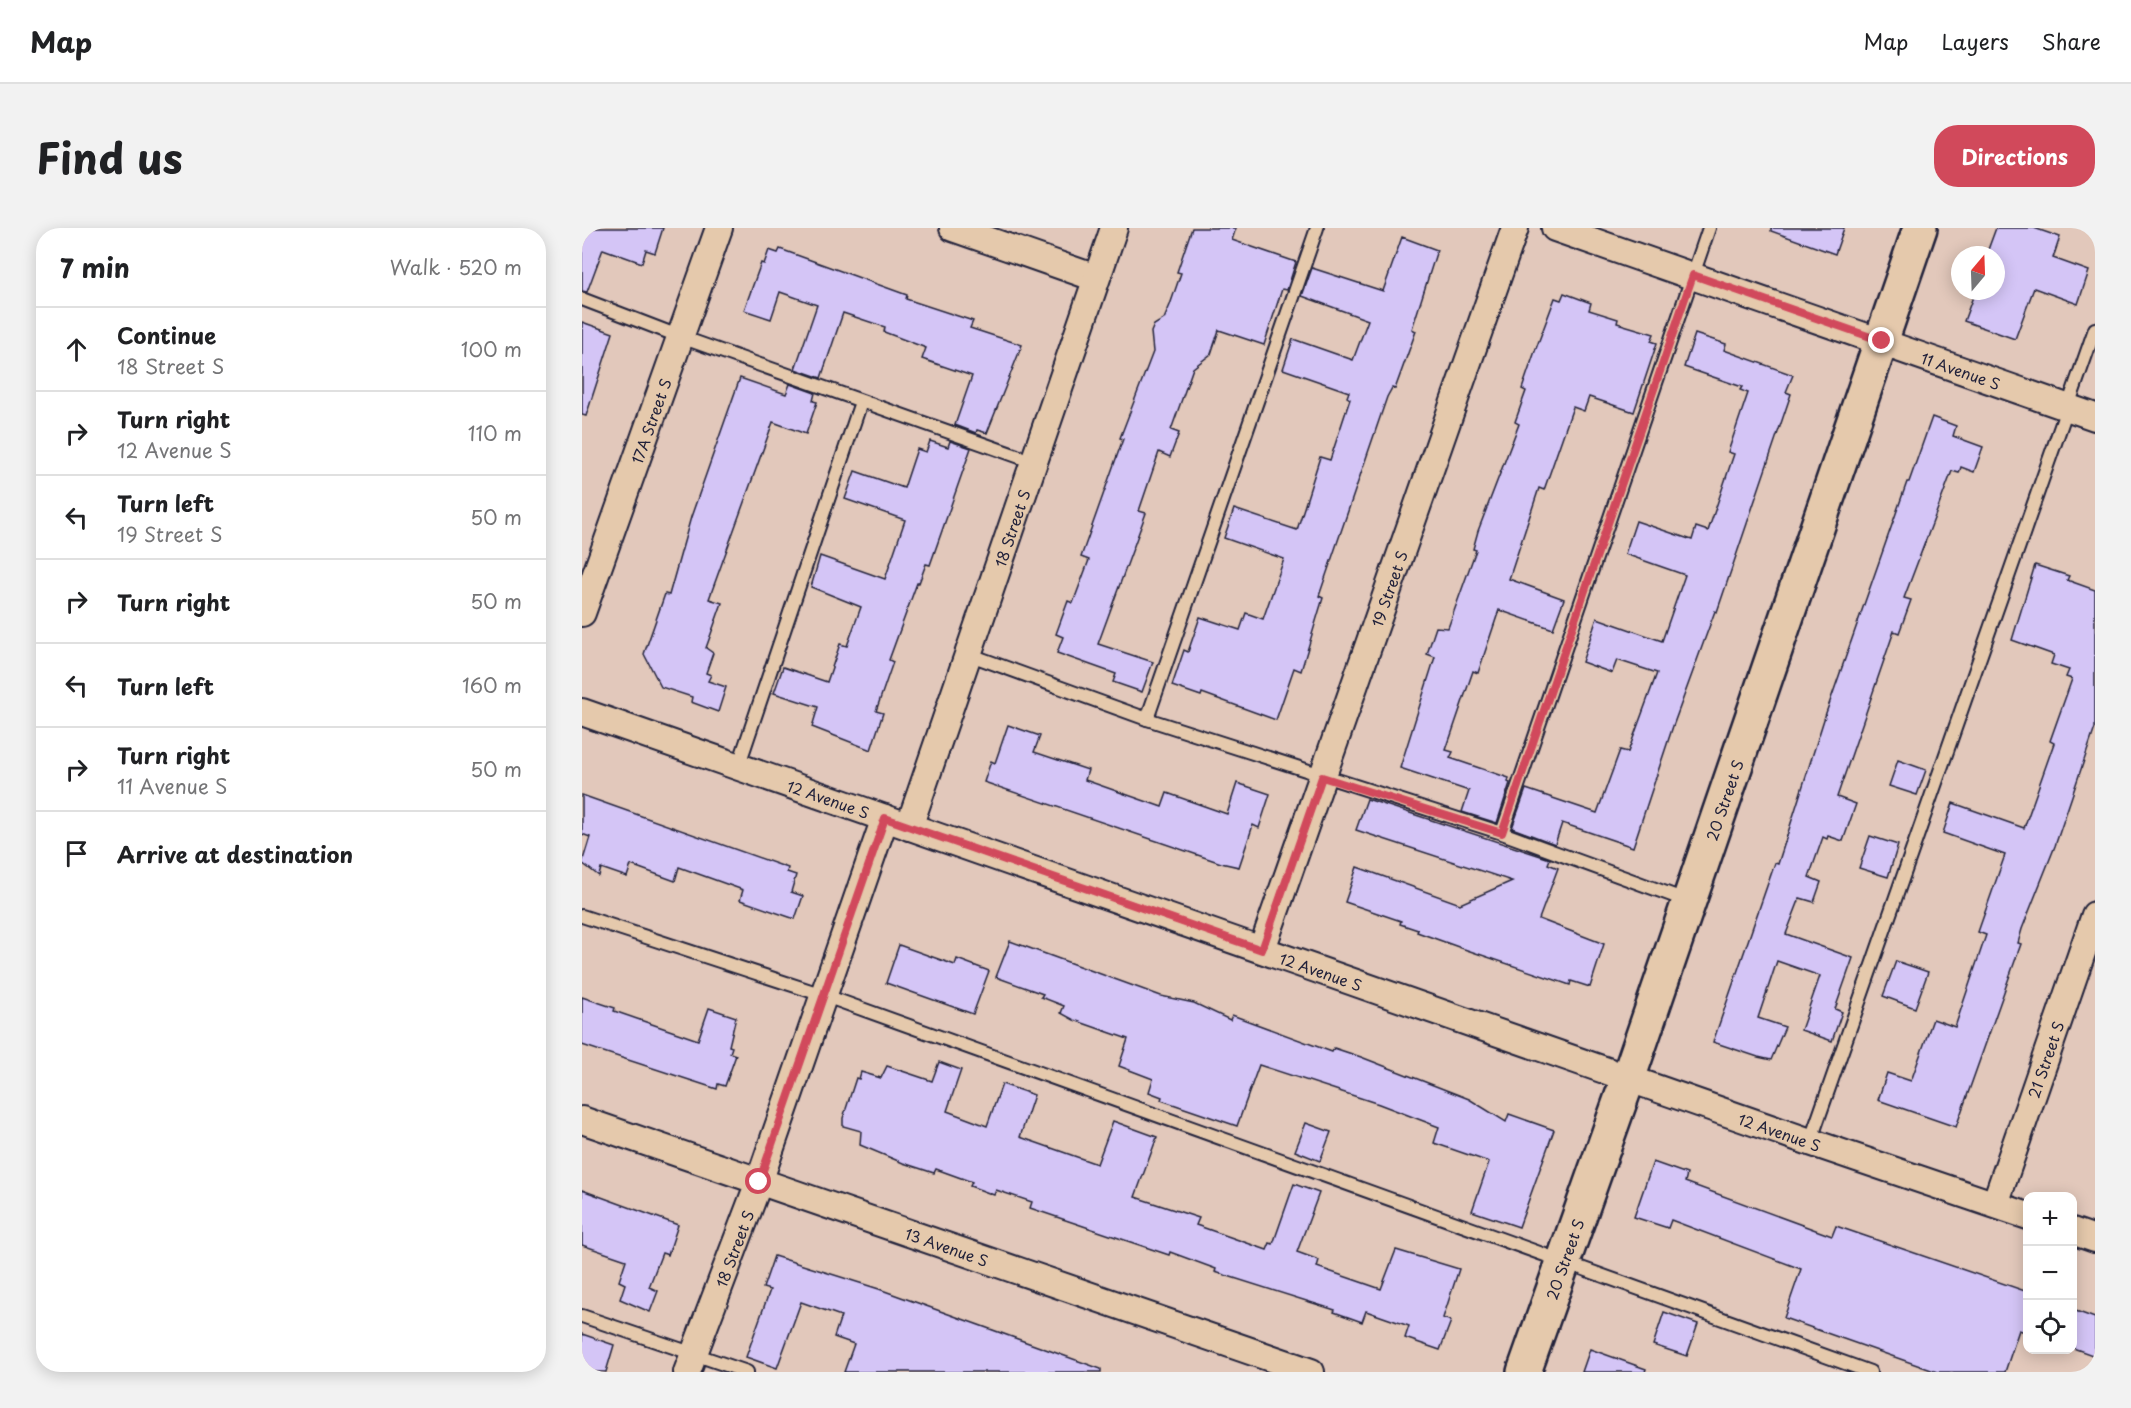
<!DOCTYPE html>
<html lang="en">
<head>
<meta charset="utf-8">
<style>
  :root { --surface:#fff; --page:#f2f2f2; --text:#202124; --muted:#757577; --line:#e0e0e0; --accent:#d1495b }
  body { margin:0; font-family:"Playpen Sans",sans-serif; background:var(--page); color:var(--text) }
  .controls { position:absolute; right:18px; bottom:18px; display:grid; overflow:hidden; border-radius:12px; box-shadow:0 3px 15px #0003 }
  .controls button { width:54px; height:54px; display:grid; place-items:center; padding:0; border:0; border-bottom:2px solid var(--line); background:var(--surface); color:var(--text); font:30px sans-serif }
  .compass { position:absolute; left:1369px; top:18px; width:54px; height:54px; border-radius:50%; background:var(--surface); box-shadow:0 3px 15px #0003; rotate:19deg }
  .stop { position:absolute; width:18px; height:18px; margin:-14px; border:4px solid #d1495b; border-radius:50%; background:#fff }
  .stop.end { background:#d1495b; border-color:#fff; box-shadow:0 2px 6px #0008 }
  .list { margin:0; padding:0; list-style:none }
  h2 { display:flex; justify-content:space-between; align-items:center; height:78px; margin:0; padding:0 24px; font-size:26px }
  h2 small { font-size:20px; font-weight:400; color:var(--muted) }
  .list li { display:grid; grid-template-columns:39px 1fr auto; gap:18px; align-items:center; box-sizing:border-box; height:84px; padding:0 24px; border-top:2px solid var(--line) }
  .list b { display:block; font-size:22px; white-space:nowrap }
  .list p { margin:0; font-size:20px; white-space:nowrap; color:var(--muted) }
  .list em { font-size:20px; font-style:normal; color:var(--muted) }
  .icon { flex:none; width:33px; height:33px; fill:none; stroke:currentColor; stroke-width:2; stroke-linecap:round; stroke-linejoin:round }
  .map { position:relative; flex:none; width:1513px; height:1144px; overflow:hidden; border-radius:24px }
  header { display:flex; align-items:center; gap:36px; box-sizing:border-box; height:84px; padding:0 30px; background:var(--surface); border-bottom:2px solid var(--line) }
  header strong { font-size:28px }
  nav { display:flex; gap:33px; margin-inline-start:auto; font-size:21px }
  .intro { display:flex; align-items:center; justify-content:space-between; box-sizing:border-box; height:144px; padding:0 36px }
  h1 { margin:0; font-size:42px }
  .button { padding:15px 27px; border-radius:24px; background:var(--accent); color:#fff; font-size:21px; font-weight:700 }
  main { display:flex; gap:36px; padding:0 36px }
  aside { flex:1; background:var(--surface); border-radius:24px; box-shadow:0 3px 15px #0003 }
  .map>svg:first-child { display:block }
  .building { fill:#d4c5f6; stroke:#22223b; stroke-width:1.5 }
  .lines { fill:none; stroke-linecap:round; stroke-linejoin:round }
  .lane-casing { stroke:#22223b; stroke-width:16 }
  .street-casing { stroke:#22223b; stroke-width:30 }
  .secondary-casing { stroke:#22223b; stroke-width:38 }
  .lane { stroke:#e5c9ac; stroke-width:12 }
  .street { stroke:#e5c9ac; stroke-width:26 }
  .secondary { stroke:#e5c9ac; stroke-width:33 }
  .route { stroke:#d1495b; stroke-width:8 }
  .labels { text-anchor:middle; dominant-baseline:central; stroke-width:5; stroke-linejoin:round; paint-order:stroke }
  .street-label { font-size:15px; fill:#22223b; stroke:#e5c9ac }
</style>
</head>
<body>
<header>
<strong>Map</strong>
<nav><a>Map</a><a>Layers</a><a>Share</a></nav>
</header>
<div class="intro"><h1>Find us</h1><a class="button">Directions</a></div>
<main>
<aside>
<h2>7 min<small>Walk · 520 m</small></h2>
<ul class="list">
<li><svg class="icon" aria-label="ahead" viewBox="0 0 24 24"><path d="M12 20V5M6 11l6-6 6 6"/></svg><div><b>Continue</b><p>18 Street S</p></div><em>100 m</em></li>
<li><svg class="icon" aria-label="right" viewBox="0 0 24 24"><path d="M7 20v-9h11M14 6l5 5-5 5"/></svg><div><b>Turn right</b><p>12 Avenue S</p></div><em>110 m</em></li>
<li><svg class="icon" aria-label="left" viewBox="0 0 24 24"><path d="M17 20v-9H6M10 6l-5 5 5 5"/></svg><div><b>Turn left</b><p>19 Street S</p></div><em>50 m</em></li>
<li><svg class="icon" aria-label="right" viewBox="0 0 24 24"><path d="M7 20v-9h11M14 6l5 5-5 5"/></svg><div><b>Turn right</b></div><em>50 m</em></li>
<li><svg class="icon" aria-label="left" viewBox="0 0 24 24"><path d="M17 20v-9H6M10 6l-5 5 5 5"/></svg><div><b>Turn left</b></div><em>160 m</em></li>
<li><svg class="icon" aria-label="right" viewBox="0 0 24 24"><path d="M7 20v-9h11M14 6l5 5-5 5"/></svg><div><b>Turn right</b><p>11 Avenue S</p></div><em>50 m</em></li>
<li><svg class="icon" aria-label="arrive" viewBox="0 0 24 24"><path d="M6 21V4h12l-3 4 3 4H6"/></svg><div><b>Arrive at destination</b></div></li>
</ul>
</aside>
<div class="map">
<svg width="1513" height="1144" viewBox="0 0 1513 1144">
  <rect width="100%" height="100%" fill="#e2c8bb"/>
  <filter id="ink" filterUnits="userSpaceOnUse"><feTurbulence type="fractalNoise" baseFrequency=".0167" numOctaves="2"/><feDisplacementMap in="SourceGraphic" scale="12" xChannelSelector="R" yChannelSelector="G"/><feConvolveMatrix kernelMatrix="1 2 1 2 8 2 1 2 1" color-interpolation-filters="sRGB"/></filter>
  <g filter="url(#ink)">
    <g class="building">
      <polygon points="0,0 81,0 73,25 64,22 60,35 21,21 5,64 0,63"/>
      <polygon points="610,0 654,0 650,12 714,34 705,62 700,61 682,117 637,102 629,126 611,140 589,202 597,205 588,229 577,224 557,283 564,285 516,416 571,434 560,464 531,454 534,446 475,425 481,409 474,406 486,373 491,375 507,332 499,329 541,211 538,210 571,124 569,104 572,97 582,91 588,77 599,45 595,44"/>
      <polygon points="1189,0 1262,0 1253,26 1189,3"/>
      <polygon points="1414,0 1452,0 1478,9 1471,30 1507,43 1496,76 1452,60 1433,111 1382,93 1393,63 1414,63 1414,27 1404,27"/>
      <polygon points="820,9 855,22 830,101 834,103 813,161 810,160 805,169 737,368 741,370 719,443 712,440 694,492 620,465 619,468 590,458 602,422 606,424 618,389 658,402 664,385 681,391 702,331 642,310 652,281 715,302 738,229 748,232 768,171 765,169 767,164 701,141 711,111 771,132 786,92 720,68 730,40 801,63"/>
      <polygon points="198,21 325,67 324,71 391,93 388,100 440,117 405,205 395,202 394,205 373,197 390,148 340,131 344,120 302,104 303,99 261,85 239,150 213,141 235,77 198,64 189,91 162,82 179,35 182,36 187,22 196,25"/>
      <polygon points="982,65 1009,75 1007,82 1036,91 1035,95 1072,106 1069,113 1075,115 1052,184 1007,169 1002,183 991,179 962,262 957,260 927,351 982,371 971,401 917,382 896,445 891,443 864,522 871,524 868,530 927,550 926,554 928,555 915,595 880,584 887,563 818,540 853,429 845,426 854,399 866,400 894,322 891,321 896,303 937,196 933,194 944,163 940,161 952,126 973,70 979,72"/>
      <polygon points="0,94 31,105 4,188 0,187"/>
      <polygon points="1113,106 1144,116 1142,122 1211,147 1204,164 1209,166 1135,384 1133,383 1091,498 1051,619 980,595 973,616 930,600 944,561 1015,585 1038,522 1046,524 1075,445 1035,432 1030,445 1000,434 1015,390 1080,413 1103,347 1043,326 1054,293 1110,312 1114,299 1126,303 1152,226 1146,224 1166,165 1158,162 1160,159 1102,139"/>
      <polygon points="158,150 204,166 208,156 233,165 231,173 235,174 224,206 191,194 127,371 140,375 124,420 131,425 124,445 129,447 126,453 144,459 136,484 109,474 110,469 79,459 62,426 83,366 87,367 109,289"/>
      <polygon points="1350,189 1374,198 1371,208 1401,219 1392,244 1379,239 1377,245 1370,243 1322,370 1329,372 1317,405 1312,403 1255,569 1274,576 1261,613 1246,608 1245,611 1241,609 1227,649 1239,654 1232,674 1218,670 1204,706 1271,730 1253,781 1260,784 1250,813 1219,802 1238,748 1195,733 1176,790 1203,799 1189,832 1176,829 1131,814 1193,635 1196,636 1244,485 1325,254 1327,254"/>
      <polygon points="348,213 366,219 368,213 389,220 348,337 344,336 337,355 335,355 307,432 311,434 294,483 301,485 289,522 230,499 236,479 192,465 201,439 245,454 258,416 265,418 279,379 229,359 238,328 303,351 323,292 263,271 273,243 322,260 335,221 344,224"/>
      <polygon points="1453,337 1487,348 1485,352 1513,362 1513,500 1473,618 1440,701 1436,715 1439,716 1374,899 1296,872 1305,845 1329,853 1351,791 1373,799 1404,707 1396,704 1423,627 1361,605 1371,575 1442,600 1472,515 1468,513 1490,451 1484,449 1487,442 1469,436 1472,427 1430,412"/>
      <polygon points="426,497 458,508 452,524 506,542 503,552 580,579 585,565 645,586 655,555 688,566 677,600 671,597 657,639 639,635 402,554 409,533 413,535"/>
      <polygon points="1316,532 1344,542 1335,567 1307,558"/>
      <polygon points="0,567 206,640 205,644 214,647 209,664 221,668 213,691 158,672 161,662 97,639 93,653 49,637 45,649 19,640 17,648 0,635 8,609 0,606"/>
      <polygon points="785,571 968,631 966,636 976,640 957,691 1022,716 1008,759 989,753 988,757 882,721 835,704 836,702 818,696 819,693 763,674 775,639 878,676 930,653 774,602"/>
      <polygon points="1288,608 1316,617 1306,649 1277,640"/>
      <polygon points="428,713 579,768 612,775 648,792 650,787 750,824 752,820 779,829 887,871 924,894 927,886 972,902 937,999 890,983 907,934 852,915 857,899 797,876 677,837 655,898 579,872 580,869 567,864 571,851 537,838 546,811 492,792 479,785 482,778 459,769 461,766 414,749"/>
      <polygon points="317,717 373,737 375,731 407,743 391,786 304,755"/>
      <polygon points="1314,733 1346,744 1333,780 1301,768"/>
      <polygon points="0,769 33,780 32,783 116,812 127,780 154,789 147,818 150,819 148,825 154,827 143,858 136,856 135,861 0,817"/>
      <polygon points="357,834 379,842 365,883 405,898 420,856 452,867 438,909 515,936 531,893 575,909 553,969 617,990 614,997 685,1022 688,1015 691,1016 712,956 737,965 715,1024 737,1032 735,1039 799,1061 814,1022 877,1041 861,1090 869,1093 858,1122 823,1110 827,1098 784,1083 780,1094 752,1084 753,1082 633,1044 634,1041 588,1024 587,1027 448,980 450,974 414,962 412,967 388,958 390,954 354,941 352,945 321,935 278,917 279,903 261,898 261,890 274,850 277,851 279,844 299,850 305,838 350,853"/>
      <polygon points="724,895 749,904 738,933 713,923"/>
      <polygon points="1071,934 1105,946 1103,954 1250,1008 1254,998 1446,1064 1446,1105 1437,1102 1423,1144 1355,1144 1202,1090 1219,1041 1089,992 1086,1000 1052,989"/>
      <polygon points="0,962 96,997 86,1027 80,1025 67,1059 76,1063 68,1084 38,1071 43,1056 37,1053 44,1032 0,1017"/>
      <polygon points="192,1028 297,1061 519,1141 519,1144 262,1144 272,1116 252,1109 259,1088 219,1074 195,1140 164,1129 188,1062 181,1060"/>
      <polygon points="1491,1082 1513,1090 1513,1128 1491,1120"/>
      <polygon points="1082,1084 1116,1096 1105,1128 1071,1117"/>
      <polygon points="0,1106 32,1117 24,1144 0,1144"/>
      <polygon points="1008,1121 1064,1141 1063,1144 1000,1144"/>
    </g>
    <g class="lines">
      <defs>
        <g id="lane">
          <polyline points="0,71 99,109 452,234"/>
          <polyline points="386,426 565,491 920,605 1106,673"/>
          <polyline points="565,491 735,0"/>
          <polyline points="156,539 279,174"/>
          <polyline points="920,605 1127,0"/>
          <polyline points="0,688 241,767 1288,1144"/>
          <polyline points="1228,914 1513,101"/>
          <polyline points="0,1088 165,1144"/>
        </g>
        <g id="street">
          <polyline points="371,0 514,50"/>
          <path id="s1" d="M973,0L1513,189"/>
          <path id="s2" d="M0,385L137,0"/>
          <path id="s3" d="M0,484L1228,914L1446,988"/>
          <path id="s4" d="M327,599L532,0"/>
          <path id="s5" d="M680,721L933,0"/>
          <path id="s6" d="M0,892L729,1144"/>
          <path id="s7" d="M1413,976L1513,687"/>
          <polyline points="1490,1003 1513,1011"/>
          <path id="s8" d="M105,1144L177,954L303,590"/>
        </g>
        <g id="secondary">
          <path id="s9" d="M942,1144L1046,851L1338,0"/>
        </g>
      </defs>
      <use href="#lane" class="lane-casing"/>
      <use href="#street" class="street-casing"/>
      <use href="#secondary" class="secondary-casing"/>
      <use href="#lane" class="lane"/>
      <use href="#street" class="street"/>
      <use href="#secondary" class="secondary"/>
    </g>
  </g>
  <g class="lines" filter="url(#ink)">
    <polyline class="route" points="177,954 303,590 680,722 740,549 920,605 1111,47 1300,113"/>
  </g>
  <g class="labels">
    <g class="street-label">
      <text stroke="none"><textPath href="#s1" startOffset="430">11 Avenue S</textPath></text>
      <text stroke="none"><textPath href="#s2" startOffset="204">17A Street S</textPath></text>
      <text stroke="none"><textPath href="#s4" startOffset="316">18 Street S</textPath></text>
      <text stroke="none"><textPath href="#s5" startOffset="382">19 Street S</textPath></text>
      <text stroke="none"><textPath href="#s3" startOffset="261">12 Avenue S</textPath></text>
      <text stroke="none"><textPath href="#s9" startOffset="606">20 Street S</textPath></text>
      <text stroke="none"><textPath href="#s3" startOffset="783">12 Avenue S</textPath></text>
      <text stroke="none"><textPath href="#s7" startOffset="153">21 Street S</textPath></text>
      <text stroke="none"><textPath href="#s3" startOffset="1269">12 Avenue S</textPath></text>
      <text stroke="none"><textPath href="#s6" startOffset="386">13 Avenue S</textPath></text>
      <text stroke="none"><textPath href="#s8" startOffset="132">18 Street S</textPath></text>
      <text stroke="none"><textPath href="#s9" startOffset="120">20 Street S</textPath></text>
    </g>
  </g>
</svg>
<div class="controls">
<button>+</button>
<button>−</button>
<button><svg class="icon" aria-label="locate" viewBox="0 0 24 24"><circle cx="12" cy="12" r="6"/><path d="M12 2v4M12 18v4M2 12h4M18 12h4"/></svg></button>
</div>
<svg class="compass" viewBox="-18 -18 36 36"><path d="M0-13l5 13h-10z" fill="#e53935"/><path d="M0 13l5-13h-10z" fill="#757577"/></svg>
<div class="stop" style="left:177px;top:954px"></div>
<div class="stop end" style="left:1300px;top:113px"></div>
</div>
</main>
</body>
</html>
